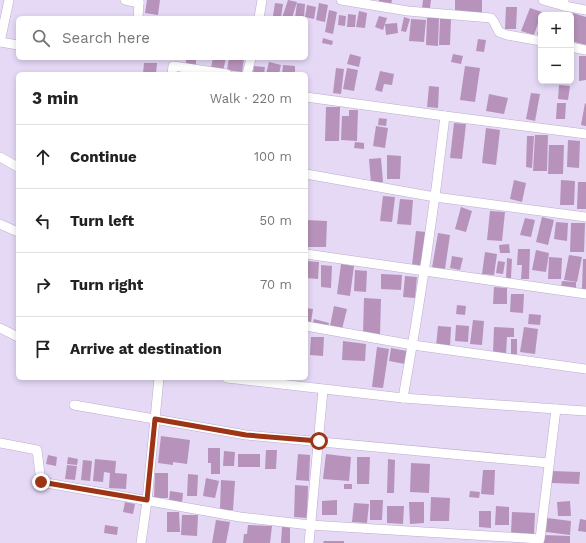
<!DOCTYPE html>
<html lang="en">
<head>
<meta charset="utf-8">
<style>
  :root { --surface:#fff; --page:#f6f6f6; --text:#222; --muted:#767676; --line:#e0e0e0 }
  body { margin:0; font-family:"Work Sans",sans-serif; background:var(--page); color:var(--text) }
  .controls { position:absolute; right:12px; top:12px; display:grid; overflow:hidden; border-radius:6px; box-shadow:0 2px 6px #0003 }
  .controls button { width:36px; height:36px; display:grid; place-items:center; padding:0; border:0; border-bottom:1px solid var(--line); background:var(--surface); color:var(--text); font:20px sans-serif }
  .stop { position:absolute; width:12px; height:12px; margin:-9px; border:3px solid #9c3415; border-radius:50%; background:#fff }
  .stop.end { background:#9c3415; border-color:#fff; box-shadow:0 1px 4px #0008 }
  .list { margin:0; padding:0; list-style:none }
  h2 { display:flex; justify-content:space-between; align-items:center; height:52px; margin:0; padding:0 16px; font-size:17px }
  h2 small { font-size:13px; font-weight:400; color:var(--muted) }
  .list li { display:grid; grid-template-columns:26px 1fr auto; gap:12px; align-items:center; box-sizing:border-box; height:64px; padding:0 16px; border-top:1px solid var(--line) }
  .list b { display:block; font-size:15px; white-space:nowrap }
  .list em { font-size:13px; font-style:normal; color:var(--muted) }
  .icon { flex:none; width:22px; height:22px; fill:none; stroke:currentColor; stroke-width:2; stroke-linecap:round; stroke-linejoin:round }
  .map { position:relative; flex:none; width:586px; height:543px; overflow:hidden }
  .search { position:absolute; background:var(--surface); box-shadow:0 2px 6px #0003; left:16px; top:16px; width:292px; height:44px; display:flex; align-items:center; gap:10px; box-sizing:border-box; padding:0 14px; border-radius:6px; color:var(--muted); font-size:15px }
  .panel { position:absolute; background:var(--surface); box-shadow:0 2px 6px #0003; left:16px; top:72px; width:292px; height:308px; border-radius:6px }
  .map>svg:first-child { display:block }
  .building { fill:#b793bb }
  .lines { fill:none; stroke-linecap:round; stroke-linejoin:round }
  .street-casing { stroke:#baaeca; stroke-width:10 }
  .street { stroke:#fff; stroke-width:9 }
  .route { stroke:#9c3415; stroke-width:5 }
</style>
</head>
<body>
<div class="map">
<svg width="586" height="543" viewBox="0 0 586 543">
  <rect width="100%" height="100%" fill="#e5d9f6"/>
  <g class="building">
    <polygon points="147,0 160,0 158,15 145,13"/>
    <polygon points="288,0 297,2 292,18 282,18"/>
    <polygon points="379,0 392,0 391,5 378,4"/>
    <polygon points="423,0 431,0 430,8 422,8"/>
    <polygon points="455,0 482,0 482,14 455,13"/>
    <polygon points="275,3 283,4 281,17 273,16"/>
    <polygon points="297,3 305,4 304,18 295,18"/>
    <polygon points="319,3 328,5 325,22 316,20"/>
    <polygon points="307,5 316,7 314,19 305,17"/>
    <polygon points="506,7 517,7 516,29 505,29"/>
    <polygon points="530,8 542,12 534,35 521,31"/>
    <polygon points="329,10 337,12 333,34 325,32"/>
    <polygon points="359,11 367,13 365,28 356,27"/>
    <polygon points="573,13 586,17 586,45 571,41 571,21"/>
    <polygon points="348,14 356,15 355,27 347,27"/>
    <polygon points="339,15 346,16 345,26 338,25"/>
    <polygon points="379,16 387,18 383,30 375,27"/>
    <polygon points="404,17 410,19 406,32 401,31"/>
    <polygon points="427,18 439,18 438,46 426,45"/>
    <polygon points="411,19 426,20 424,42 409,41"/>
    <polygon points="440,19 451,19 450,45 439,45"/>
    <polygon points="541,21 541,35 537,34"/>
    <polygon points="397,23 398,33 386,35 385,24"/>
    <polygon points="323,38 333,41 332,45 322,43"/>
    <polygon points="478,39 486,40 484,52 476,51"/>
    <polygon points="350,54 361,57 359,67 347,64"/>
    <polygon points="453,54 463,56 461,64 451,62"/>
    <polygon points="579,56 586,56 586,80 579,81"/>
    <rect x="186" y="58" width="10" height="7"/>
    <polygon points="213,58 226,58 223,71 211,68"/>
    <polygon points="229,58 244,58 242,72 227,70"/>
    <polygon points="269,62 281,65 279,74 266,74"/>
    <polygon points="144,63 157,63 156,74 143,74"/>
    <polygon points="283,65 295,66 295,74 282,74"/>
    <polygon points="254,66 265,67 264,74 253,74"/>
    <polygon points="465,66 480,68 475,102 460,100"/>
    <polygon points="336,68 344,69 341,94 333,93"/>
    <polygon points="347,68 358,70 354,91 343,89"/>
    <polygon points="380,71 394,74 392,85 384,84 382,92 375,90"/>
    <polygon points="559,85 570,86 568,100 558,99"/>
    <polygon points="429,86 439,87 438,108 427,107"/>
    <polygon points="531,93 540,94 535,121 526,119"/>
    <polygon points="489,94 508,98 504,114 486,111"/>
    <polygon points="557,103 566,103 565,119 556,119"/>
    <polygon points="585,103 586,104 586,126 581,125"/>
    <polygon points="326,107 340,107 339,141 325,141"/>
    <polygon points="349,110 358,110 357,141 341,140 342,116 349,116"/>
    <polygon points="379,118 387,119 386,126 378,125"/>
    <polygon points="454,123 466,124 462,159 450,158"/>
    <polygon points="376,126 388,128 385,148 373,146"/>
    <polygon points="486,128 500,130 496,165 482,163"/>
    <polygon points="535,135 548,135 547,171 533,171"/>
    <polygon points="527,136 534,136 532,168 526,167"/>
    <polygon points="568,140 580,141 579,168 567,167"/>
    <polygon points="355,142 364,143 364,149 354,148"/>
    <polygon points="549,145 564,145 563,174 548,174"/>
    <polygon points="387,155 401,156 400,179 387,179"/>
    <polygon points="381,158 383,182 371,183 369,159"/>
    <polygon points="514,180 526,183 522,202 510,199"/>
    <polygon points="561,180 575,181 574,205 560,205"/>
    <polygon points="578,182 586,182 586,209 577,209"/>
    <polygon points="383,196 395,197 392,222 380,221"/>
    <polygon points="400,199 413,200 411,225 397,224"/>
    <polygon points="461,207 472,211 466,232 455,229"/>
    <polygon points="490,211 505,212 502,241 487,240"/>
    <polygon points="542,217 554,220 548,245 536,242"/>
    <polygon points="525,218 535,220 531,237 520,235"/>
    <polygon points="306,220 327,221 326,247 306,247"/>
    <polygon points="556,222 568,223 567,241 554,239"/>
    <polygon points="571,223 585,223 584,252 570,252"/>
    <polygon points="416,231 426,232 422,265 412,265"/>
    <polygon points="438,233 450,235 445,269 432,268"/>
    <polygon points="509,244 510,253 500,253 499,245"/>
    <polygon points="518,249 530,249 529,279 521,279 522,265 517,265"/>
    <polygon points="536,250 549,253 546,272 532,270"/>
    <polygon points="485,252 497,254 494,275 482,274"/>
    <polygon points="569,255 582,257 577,282 564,280"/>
    <polygon points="452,256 463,258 460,270 450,268"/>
    <polygon points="549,257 562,258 561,279 548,279"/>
    <polygon points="507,258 512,259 511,278 506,278"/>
    <polygon points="583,259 586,259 586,289 582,289"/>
    <polygon points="306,261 319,262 318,279 306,278"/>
    <polygon points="498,261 505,262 503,274 496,273"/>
    <polygon points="341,264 354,266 350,296 337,294"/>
    <polygon points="321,265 332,266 331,288 321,287"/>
    <polygon points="355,270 367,271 366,292 354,291"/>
    <polygon points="381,274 402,275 401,290 381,289"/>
    <polygon points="405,276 417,277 415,298 403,297"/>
    <polygon points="562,281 576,282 576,288 561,287"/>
    <polygon points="494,287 507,288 507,304 493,304"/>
    <polygon points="511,294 524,294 523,313 510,312"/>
    <polygon points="364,298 381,299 380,335 363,334"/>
    <polygon points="457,305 466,306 465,315 456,314"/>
    <polygon points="334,306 347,309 342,329 330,326"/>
    <polygon points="306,308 313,309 311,322 306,322"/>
    <polygon points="529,314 541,315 540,325 528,324"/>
    <polygon points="314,319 329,323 327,330 312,326"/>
    <polygon points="473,320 484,321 482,345 470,344"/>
    <polygon points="456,325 469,326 468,342 455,341"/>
    <polygon points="438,326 451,327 450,347 436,346"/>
    <polygon points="494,327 514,328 514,337 507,337 506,354 493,354"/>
    <polygon points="524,327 538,329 535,354 520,352"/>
    <polygon points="311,337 324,337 323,356 310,355"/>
    <rect x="511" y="339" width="6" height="15"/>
    <polygon points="343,341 366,344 365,361 342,360"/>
    <polygon points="377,347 389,349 383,388 372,387"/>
    <polygon points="391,348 407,351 405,364 389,361"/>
    <polygon points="161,436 190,440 187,464 173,462 173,465 158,463"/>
    <polygon points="208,448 220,448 220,474 211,474 211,463 208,463"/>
    <polygon points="266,450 277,450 276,469 265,469"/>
    <polygon points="224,451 235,452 234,466 223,466"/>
    <rect x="238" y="454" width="22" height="13"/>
    <polygon points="298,454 310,455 309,481 296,480"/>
    <polygon points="326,454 351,457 349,481 323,479"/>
    <polygon points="48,455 57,457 56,466 46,464"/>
    <polygon points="68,457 78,459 77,465 67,464"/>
    <polygon points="357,457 370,457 369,484 357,484"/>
    <polygon points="95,459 116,461 115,473 127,474 126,489 109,488 110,473 104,472 103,482 93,481"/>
    <polygon points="388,459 395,460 394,493 387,493"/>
    <polygon points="83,460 92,461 90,481 81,480"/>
    <polygon points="411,463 430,464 429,493 410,492"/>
    <polygon points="67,465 77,466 75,480 65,479"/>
    <polygon points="483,470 495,470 494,495 481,494"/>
    <polygon points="552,471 580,472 579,484 552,483"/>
    <polygon points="155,473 168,473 168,498 154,498"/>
    <polygon points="188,474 198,475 197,496 187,496"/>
    <polygon points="206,478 219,481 215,498 203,496"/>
    <polygon points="221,480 235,481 233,510 220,510"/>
    <rect x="344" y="484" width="8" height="5"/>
    <polygon points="295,485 308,486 307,518 294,517"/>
    <polygon points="170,491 183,493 182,503 169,501"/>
    <polygon points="470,491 480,492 479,498 469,497"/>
    <polygon points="431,497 450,498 449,521 430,521"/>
    <polygon points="337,500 337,515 322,515 322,501"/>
    <polygon points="370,500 383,500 382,520 370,520"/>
    <polygon points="570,501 571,516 558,516 557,502"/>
    <polygon points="125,502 135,504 133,514 123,512"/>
    <polygon points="409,502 424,502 424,523 410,524"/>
    <polygon points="354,503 369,504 367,523 352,522"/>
    <polygon points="387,506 404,506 403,524 387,523"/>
    <polygon points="496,506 509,507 509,525 495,525"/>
    <polygon points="479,511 491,511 491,528 479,527"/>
    <polygon points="167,512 179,512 180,532 167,532"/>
    <polygon points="512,512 535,513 534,534 511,533"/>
    <polygon points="182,515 198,515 197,536 181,535"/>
    <polygon points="547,518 571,521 570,535 546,532"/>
    <polygon points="580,519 586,520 586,532 578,531"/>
    <polygon points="216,520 230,522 226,543 212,543"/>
    <polygon points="105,525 118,527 117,535 104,533"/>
    <polygon points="248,525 272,526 270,543 243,543 244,534 247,534"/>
    <polygon points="282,527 290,527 290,543 281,543"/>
    <polygon points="544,535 570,536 570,543 544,543"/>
    <polygon points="324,541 344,541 344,543 323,543"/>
  </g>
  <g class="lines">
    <defs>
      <g id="street">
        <polyline points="125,0 139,3 139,0"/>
        <polyline points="341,0 408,11 491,18 494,22 499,32 507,35 541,41"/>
        <polyline points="543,0 564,6"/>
        <polyline points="564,0 564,6 586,10"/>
        <polyline points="138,18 139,3"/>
        <polyline points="259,18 262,0"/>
        <polyline points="0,42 9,0"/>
        <polyline points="0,42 18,45"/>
        <polyline points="571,47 586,50"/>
        <polyline points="172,74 173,66 227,74"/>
        <polyline points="247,74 251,58"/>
        <polyline points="306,97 445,116 586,134"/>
        <polyline points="0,157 18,167"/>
        <polyline points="306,174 435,197 586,217"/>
        <polyline points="0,224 18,232"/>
        <polyline points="306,254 586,294"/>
        <polyline points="306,326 413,345 586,369"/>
        <polyline points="0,328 18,337"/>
        <path d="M403,398C420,305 434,211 445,116"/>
        <polyline points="74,405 246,435 549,463"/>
        <polyline points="556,409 586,411"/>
        <polyline points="0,443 37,450 41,482 240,517 310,525 540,539 556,409 403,398 227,378"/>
        <polyline points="141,543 147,501 159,378"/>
        <polyline points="309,543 323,390"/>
      </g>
    </defs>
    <use href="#street" class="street-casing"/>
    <use href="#street" class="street"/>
  </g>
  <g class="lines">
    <polyline class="route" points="41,482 147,500 155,419 246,435 319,441"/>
  </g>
</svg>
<div class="controls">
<button>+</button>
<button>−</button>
</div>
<div class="stop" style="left:319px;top:441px"></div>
<div class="stop end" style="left:41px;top:482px"></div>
<div class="search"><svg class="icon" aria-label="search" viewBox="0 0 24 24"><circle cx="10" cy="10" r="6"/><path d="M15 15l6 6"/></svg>Search here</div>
<section class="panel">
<h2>3 min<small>Walk · 220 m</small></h2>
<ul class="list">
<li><svg class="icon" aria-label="ahead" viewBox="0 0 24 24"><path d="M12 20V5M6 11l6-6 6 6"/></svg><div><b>Continue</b></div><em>100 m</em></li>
<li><svg class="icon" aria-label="left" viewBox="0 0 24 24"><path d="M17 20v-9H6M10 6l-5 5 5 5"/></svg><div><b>Turn left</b></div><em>50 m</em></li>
<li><svg class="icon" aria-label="right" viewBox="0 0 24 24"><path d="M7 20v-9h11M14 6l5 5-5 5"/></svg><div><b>Turn right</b></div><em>70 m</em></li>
<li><svg class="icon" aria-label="arrive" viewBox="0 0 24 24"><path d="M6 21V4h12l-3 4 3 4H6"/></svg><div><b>Arrive at destination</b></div></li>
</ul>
</section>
</div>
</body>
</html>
